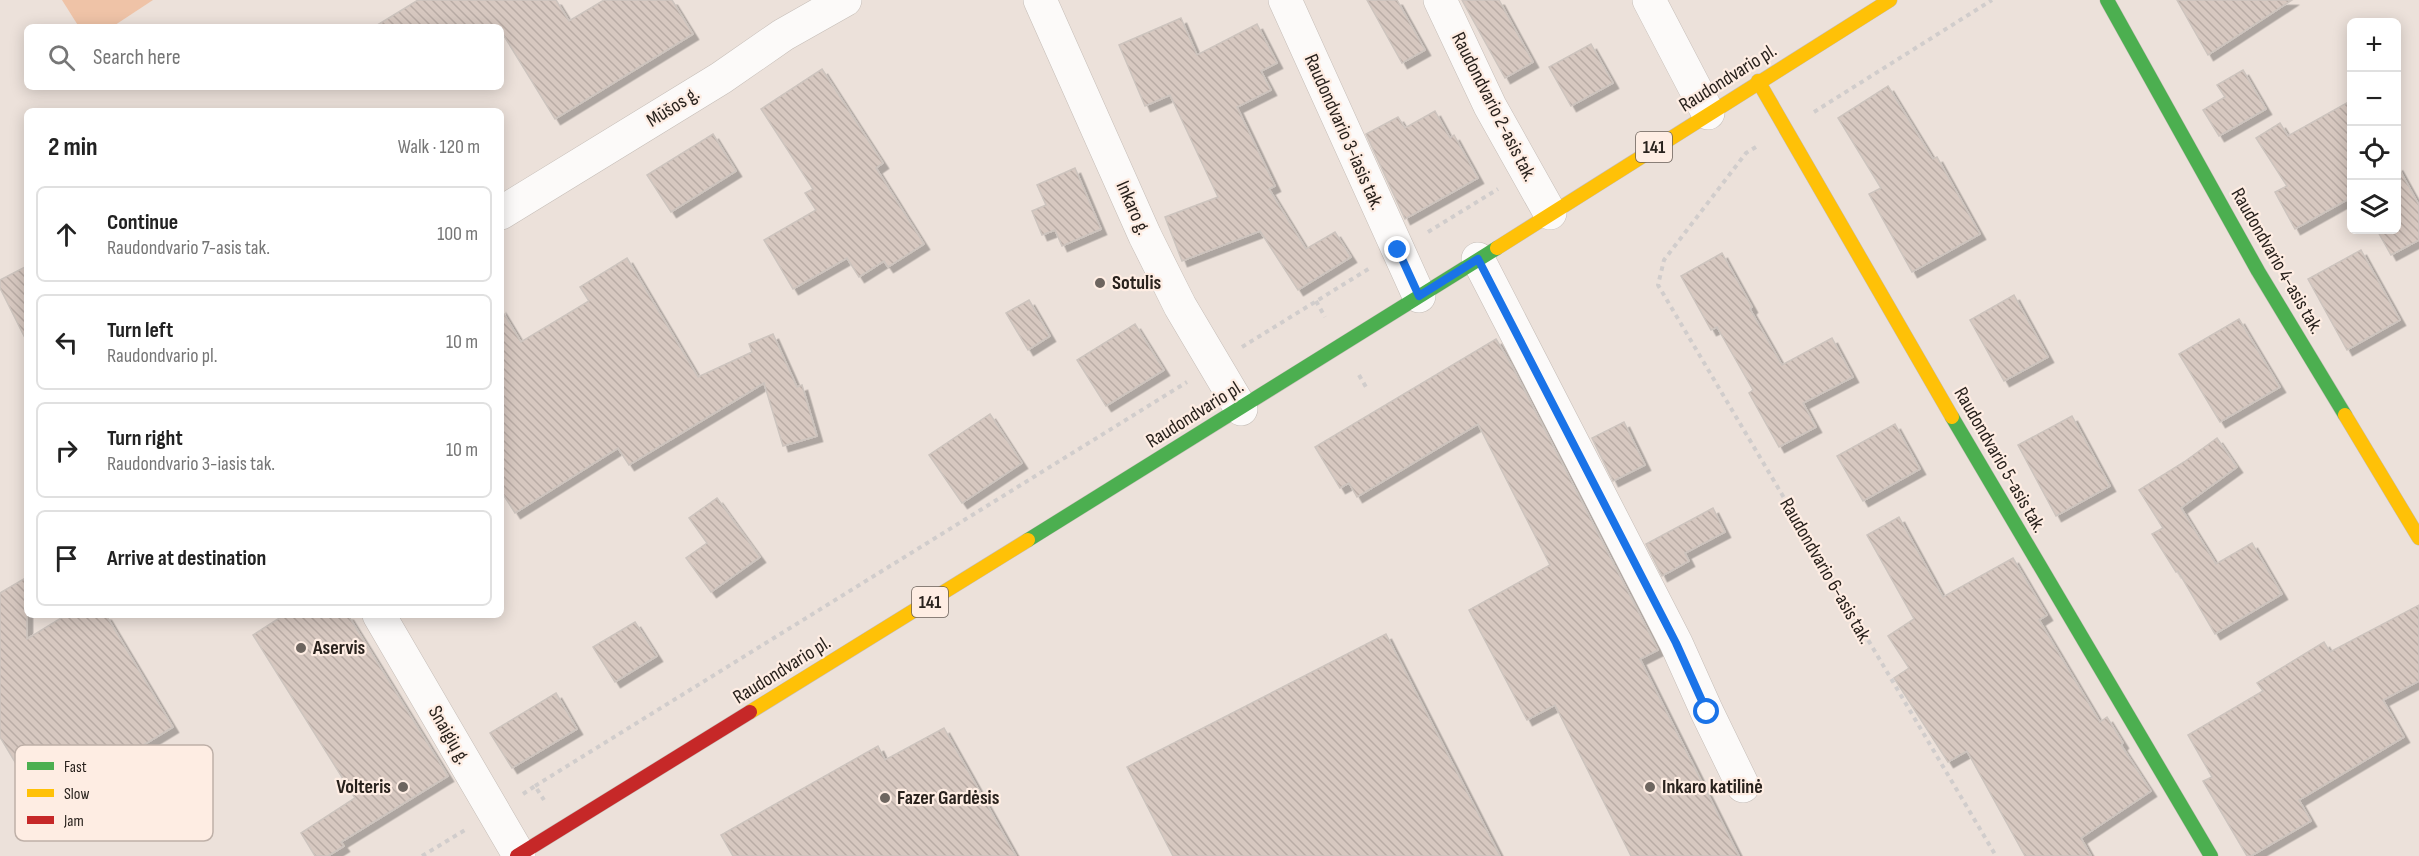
<!DOCTYPE html>
<html lang="en">
<head>
<meta charset="utf-8">
<style>
  :root { --surface:#fff; --page:#f6f6f6; --text:#222; --muted:#767676; --line:#e0e0e0 }
  body { margin:0; font-family:"Sofia Sans Condensed",sans-serif; background:var(--page); color:var(--text) }
  .controls { position:absolute; right:18px; top:18px; display:grid; overflow:hidden; border-radius:9px; box-shadow:0 3px 15px #0003 }
  .controls button { width:54px; height:54px; display:grid; place-items:center; padding:0; border:0; border-bottom:2px solid var(--line); background:var(--surface); color:var(--text); font:30px sans-serif }
  .stop { position:absolute; width:18px; height:18px; margin:-14px; border:4px solid #1a73e8; border-radius:50%; background:#fff }
  .stop.end { background:#1a73e8; border-color:#fff; box-shadow:0 2px 6px #0008 }
  .list { margin:0; padding:0; list-style:none }
  h2 { display:flex; justify-content:space-between; align-items:center; height:78px; margin:0; padding:0 24px; font-size:26px }
  h2 small { font-size:20px; font-weight:400; color:var(--muted) }
  .list li { display:grid; grid-template-columns:39px 1fr auto; gap:18px; align-items:center; box-sizing:border-box; height:96px; margin:0 12px 12px; padding:0 12px; border:2px solid var(--line); border-radius:9px }
  .list b { display:block; font-size:22px; white-space:nowrap }
  .list p { margin:0; font-size:20px; white-space:nowrap; color:var(--muted) }
  .list em { font-size:20px; font-style:normal; color:var(--muted) }
  .icon { flex:none; width:33px; height:33px; fill:none; stroke:currentColor; stroke-width:2; stroke-linecap:round; stroke-linejoin:round }
  .map { position:relative; flex:none; width:2419px; height:856px; overflow:hidden }
  .search { position:absolute; background:var(--surface); box-shadow:0 3px 15px #0003; left:24px; top:24px; width:480px; height:66px; display:flex; align-items:center; gap:15px; box-sizing:border-box; padding:0 21px; border-radius:9px; color:var(--muted); font-size:22px }
  .panel { position:absolute; background:var(--surface); box-shadow:0 3px 15px #0003; left:24px; top:108px; width:480px; height:510px; border-radius:9px }
  .map>svg:first-child { display:block }
  .pitch { fill:#efc3a7 }
  .building { fill:url(#building-back-hatch); stroke:#cdc4be; stroke-width:1.5; filter:url(#shadow) }
  .lines { fill:none; stroke-linecap:round; stroke-linejoin:round }
  .street-casing { stroke:#c5bdb7; stroke-width:34 }
  .fast-casing { stroke:#c5bdb7; stroke-width:15 }
  .slow-casing { stroke:#c5bdb7; stroke-width:15 }
  .jam-casing { stroke:#c5bdb7; stroke-width:15 }
  .path { stroke:#d1cdcc; stroke-width:4; stroke-dasharray:4.5 4.5; stroke-linecap:butt }
  .street { stroke:#fcfaf9; stroke-width:33 }
  .fast { stroke:#4caf50; stroke-width:14 }
  .slow { stroke:#ffc107; stroke-width:14 }
  .jam { stroke:#c62828; stroke-width:14 }
  .route { stroke:#1a73e8; stroke-width:8 }
  .poi-dot { fill:#6d655f; stroke:#feede3; stroke-width:2 }
  .labels { text-anchor:middle; dominant-baseline:central; stroke-width:4.5; stroke-linejoin:round; paint-order:stroke }
  .shield { fill:#feede3; stroke:#695f58; stroke-width:1.5 }
  .shield-label { font-size:18px; font-weight:bold; fill:#29221d }
  .street-label { font-size:20px; fill:#29221d; stroke:#feede3 }
  .poi-label { font-size:20px; font-weight:bold; fill:#29221d; stroke:#feede3; text-anchor:start }
  .key { fill:#feede3; stroke:#beb0a8; stroke-width:1.5 }
  .key-label { font-size:16px; fill:#29221d }
</style>
</head>
<body>
<div class="map">
<svg width="2419" height="856" viewBox="0 0 2419 856">
  <defs>
    <pattern id="building-back-hatch" width="6" height="6" patternUnits="userSpaceOnUse" patternTransform="scale(1.5)"><rect width="6" height="6" fill="#d7c8c0"/><path d="M-1 5l2 2M0 0l6 6M5-1l2 2" fill="none" stroke="#b9aca5"/></pattern>
    <filter id="shadow"><feDropShadow dx="5.5" dy="5.5" stdDeviation="0" flood-color="#0004"/></filter>
  </defs>
  <rect width="100%" height="100%" fill="#ece1da"/>
  <polygon class="pitch" points="62,0 153,0 112,27 79,27"/>
  <g class="building">
    <polygon points="418,0 556,0 569,21 604,0 672,0 693,34 555,119 501,31 501,27 374,27"/>
    <polygon points="1367,0 1397,0 1425,50 1402,63"/>
    <polygon points="1462,0 1499,0 1533,62 1505,78"/>
    <polygon points="2177,0 2292,0 2208,55"/>
    <polygon points="1181,18 1197,55 1257,24 1277,63 1261,71 1271,90 1237,107 1275,186 1269,189 1306,249 1335,232 1351,257 1298,290 1260,231 1182,261 1165,217 1218,197 1170,95 1145,106 1119,45"/>
    <polygon points="1591,44 1613,83 1571,106 1549,67"/>
    <polygon points="822,69 883,163 876,168 924,244 888,267 884,261 859,277 847,258 793,289 764,240 816,210 805,193 813,189 761,109"/>
    <polygon points="2243,70 2266,109 2219,136 2203,110 2225,97 2217,85"/>
    <polygon points="1888,86 1933,159 1937,157 1980,234 1912,272 1869,194 1881,188 1838,118"/>
    <polygon points="2352,100 2352,197 2295,229 2275,192 2287,186 2256,138 2280,123 2288,136"/>
    <polygon points="1435,111 1450,138 1454,135 1478,178 1405,219 1366,134 1398,117 1405,128"/>
    <polygon points="713,134 736,171 671,212 647,175"/>
    <polygon points="2397,165 2419,205 2419,240 2391,255 2377,230 2397,230"/>
    <polygon points="1075,168 1101,229 1062,246 1055,230 1042,235 1032,211 1046,205 1037,185"/>
    <polygon points="2361,250 2400,320 2347,350 2308,279"/>
    <polygon points="1722,253 1752,307 1750,309 1782,365 1832,338 1853,377 1803,403 1816,427 1779,447 1749,393 1753,390 1717,327 1711,330 1681,276"/>
    <polygon points="627,258 698,377 752,352 749,344 773,334 797,387 802,385 817,436 783,446 764,383 629,465 618,448 515,513 501,491 501,309 521,342 589,301 580,287"/>
    <polygon points="27,266 27,342 0,288 0,280"/>
    <polygon points="2014,295 2048,357 2004,381 1970,320"/>
    <polygon points="1029,300 1050,336 1028,350 1006,313"/>
    <polygon points="2239,319 2280,387 2220,422 2179,354"/>
    <polygon points="1135,324 1164,370 1106,406 1077,360"/>
    <polygon points="1496,339 1511,364 1658,650 1640,659 1739,856 1631,856 1555,705 1527,720 1469,610 1550,565 1478,424 1357,497 1349,483 1340,488 1315,447"/>
    <polygon points="990,414 1022,463 962,503 929,455"/>
    <polygon points="2072,416 2110,486 2056,516 2018,445"/>
    <polygon points="1624,422 1645,465 1613,481 1592,438"/>
    <polygon points="1895,424 1920,469 1863,501 1837,456"/>
    <polygon points="2217,438 2237,467 2181,508 2216,564 2252,543 2282,594 2215,634 2178,571 2176,572 2152,534 2163,528 2139,490 2184,462"/>
    <polygon points="717,498 760,557 711,592 686,558 707,543 689,518"/>
    <polygon points="1713,508 1725,532 1685,553 1689,561 1662,576 1646,544"/>
    <polygon points="1899,517 1943,597 2013,558 2047,615 2039,620 2100,722 2107,717 2123,743 2121,745 2151,791 2081,838 2091,856 2025,856 1967,751 1948,762 1894,678 1909,668 1888,636 1914,619 1867,535"/>
    <polygon points="27,577 27,639 66,615 106,615 173,727 86,780 33,792 0,737 0,593"/>
    <polygon points="2419,605 2419,681 2383,700 2404,737 2299,800 2311,821 2251,856 2247,856 2203,781 2212,777 2188,735 2263,691 2257,683 2324,642 2330,652"/>
    <polygon points="284,615 348,615 448,776 341,842 344,846 328,856 315,856 301,833 355,798 253,635"/>
    <polygon points="635,622 657,656 615,682 593,647"/>
    <polygon points="1386,634 1500,856 1173,856 1127,767"/>
    <polygon points="556,693 577,729 512,768 490,733"/>
    <polygon points="944,728 1016,856 733,856 721,835 878,746 885,760"/>
  </g>
  <g class="lines">
    <defs>
      <g id="street">
        <polyline points="1040,0 1145,236 1180,306 1241,409"/>
        <polyline points="1285,0 1419,296"/>
        <polyline points="1440,0 1490,106 1550,213"/>
        <polyline points="1649,0 1708,113"/>
        <polyline points="501,213 721,78 783,35 845,0"/>
        <polyline points="1478,259 1676,643 1707,712 1743,786"/>
        <polyline points="379,615 519,855"/>
      </g>
      <g id="fast">
        <polyline points="2107,0 2258,271 2345,415"/>
        <polyline points="1952,417 2211,856"/>
        <polyline points="1028,540 1497,248"/>
      </g>
      <g id="slow">
        <polyline points="1758,81 1952,417"/>
        <polyline points="1497,248 1890,0"/>
        <polyline points="2345,415 2419,538"/>
        <polyline points="750,712 1028,540"/>
      </g>
      <polyline id="jam" points="517,856 750,712"/>
    </defs>
    <use href="#street" class="street-casing"/>
    <use href="#fast" class="fast-casing"/>
    <use href="#slow" class="slow-casing"/>
    <use href="#jam" class="jam-casing"/>
    <g class="path">
      <polyline points="1814,112 1992,0"/>
      <polyline points="1756,147 1746,153 1664,260 1658,285 1996,856"/>
      <polyline points="1428,232 1498,189"/>
      <polyline points="1316,301 1325,317"/>
      <polyline points="1242,347 1370,268"/>
      <polyline points="1359,375 1366,387"/>
      <polyline points="535,786 1187,382"/>
      <polyline points="523,794 535,786 544,800"/>
      <polyline points="422,856 465,830"/>
    </g>
    <use href="#street" class="street"/>
    <use href="#fast" class="fast"/>
    <use href="#slow" class="slow"/>
    <use href="#jam" class="jam"/>
  </g>
  <g class="lines">
    <polyline class="route" points="1398,250 1419,296 1478,259 1676,643 1707,712"/>
  </g>
  <g class="poi-dot">
    <circle cx="1100" cy="283" r="6"/>
    <circle cx="301" cy="648" r="6"/>
    <circle cx="403" cy="787" r="6"/>
    <circle cx="1650" cy="787" r="6"/>
    <circle cx="885" cy="798" r="6"/>
  </g>
  <g class="labels">
    <g class="shield">
      <rect x="1636" y="132" width="36" height="30" rx="4.5"/>
      <rect x="912" y="587" width="36" height="30" rx="4.5"/>
    </g>
    <g class="shield-label">
      <text x="1654" y="147">141</text>
      <text x="930" y="602">141</text>
    </g>
    <g class="street-label">
      <text transform="translate(1728 78) rotate(-32)">Raudondvario pl.</text>
      <text transform="translate(673 107) rotate(-32)">Mūšos g.</text>
      <text transform="translate(1494 107) rotate(63)">Raudondvario 2-asis tak.</text>
      <text transform="translate(1344 132) rotate(66)">Raudondvario 3-iasis tak.</text>
      <text transform="translate(1133 208) rotate(66)">Inkaro g.</text>
      <text transform="translate(2277 261) rotate(60)">Raudondvario 4-asis tak.</text>
      <text transform="translate(1195 414) rotate(-32)">Raudondvario pl.</text>
      <text transform="translate(2000 460) rotate(60)">Raudondvario 5-asis tak.</text>
      <text transform="translate(1826 571) rotate(60)">Raudondvario 6-asis tak.</text>
      <text transform="translate(782 670) rotate(-32)">Raudondvario pl.</text>
      <text transform="translate(449 735) rotate(60)">Snaigių g.</text>
    </g>
    <g class="poi-label">
      <text x="1112" y="283">Sotulis</text>
      <text x="313" y="648">Aservis</text>
      <text x="391" y="787" text-anchor="end">Volteris</text>
      <text x="1662" y="787">Inkaro katilinė</text>
      <text x="897" y="798">Fazer Gardėsis</text>
    </g>
  </g>
  <rect x="15" y="745" width="198" height="96" rx="9" class="key"/>
  <rect x="27" y="762" width="27" height="8" fill="#4caf50"/>
  <rect x="27" y="789" width="27" height="8" fill="#ffc107"/>
  <rect x="27" y="816" width="27" height="8" fill="#c62828"/>
  <g class="key-label">
    <text x="64" y="772">Fast</text>
    <text x="64" y="799">Slow</text>
    <text x="64" y="826">Jam</text>
  </g>
</svg>
<div class="controls">
<button>+</button>
<button>−</button>
<button><svg class="icon" aria-label="locate" viewBox="0 0 24 24"><circle cx="12" cy="12" r="6"/><path d="M12 2v4M12 18v4M2 12h4M18 12h4"/></svg></button>
<button><svg class="icon" aria-label="layers" viewBox="0 0 24 24"><path d="M12 4l9 5-9 5-9-5zM3 14l9 5 9-5"/></svg></button>
</div>
<div class="stop" style="left:1707px;top:712px"></div>
<div class="stop end" style="left:1398px;top:250px"></div>
<div class="search"><svg class="icon" aria-label="search" viewBox="0 0 24 24"><circle cx="10" cy="10" r="6"/><path d="M15 15l6 6"/></svg>Search here</div>
<section class="panel">
<h2>2 min<small>Walk · 120 m</small></h2>
<ul class="list">
<li><svg class="icon" aria-label="ahead" viewBox="0 0 24 24"><path d="M12 20V5M6 11l6-6 6 6"/></svg><div><b>Continue</b><p>Raudondvario 7-asis tak.</p></div><em>100 m</em></li>
<li><svg class="icon" aria-label="left" viewBox="0 0 24 24"><path d="M17 20v-9H6M10 6l-5 5 5 5"/></svg><div><b>Turn left</b><p>Raudondvario pl.</p></div><em>10 m</em></li>
<li><svg class="icon" aria-label="right" viewBox="0 0 24 24"><path d="M7 20v-9h11M14 6l5 5-5 5"/></svg><div><b>Turn right</b><p>Raudondvario 3-iasis tak.</p></div><em>10 m</em></li>
<li><svg class="icon" aria-label="arrive" viewBox="0 0 24 24"><path d="M6 21V4h12l-3 4 3 4H6"/></svg><div><b>Arrive at destination</b></div></li>
</ul>
</section>
</div>
</body>
</html>
